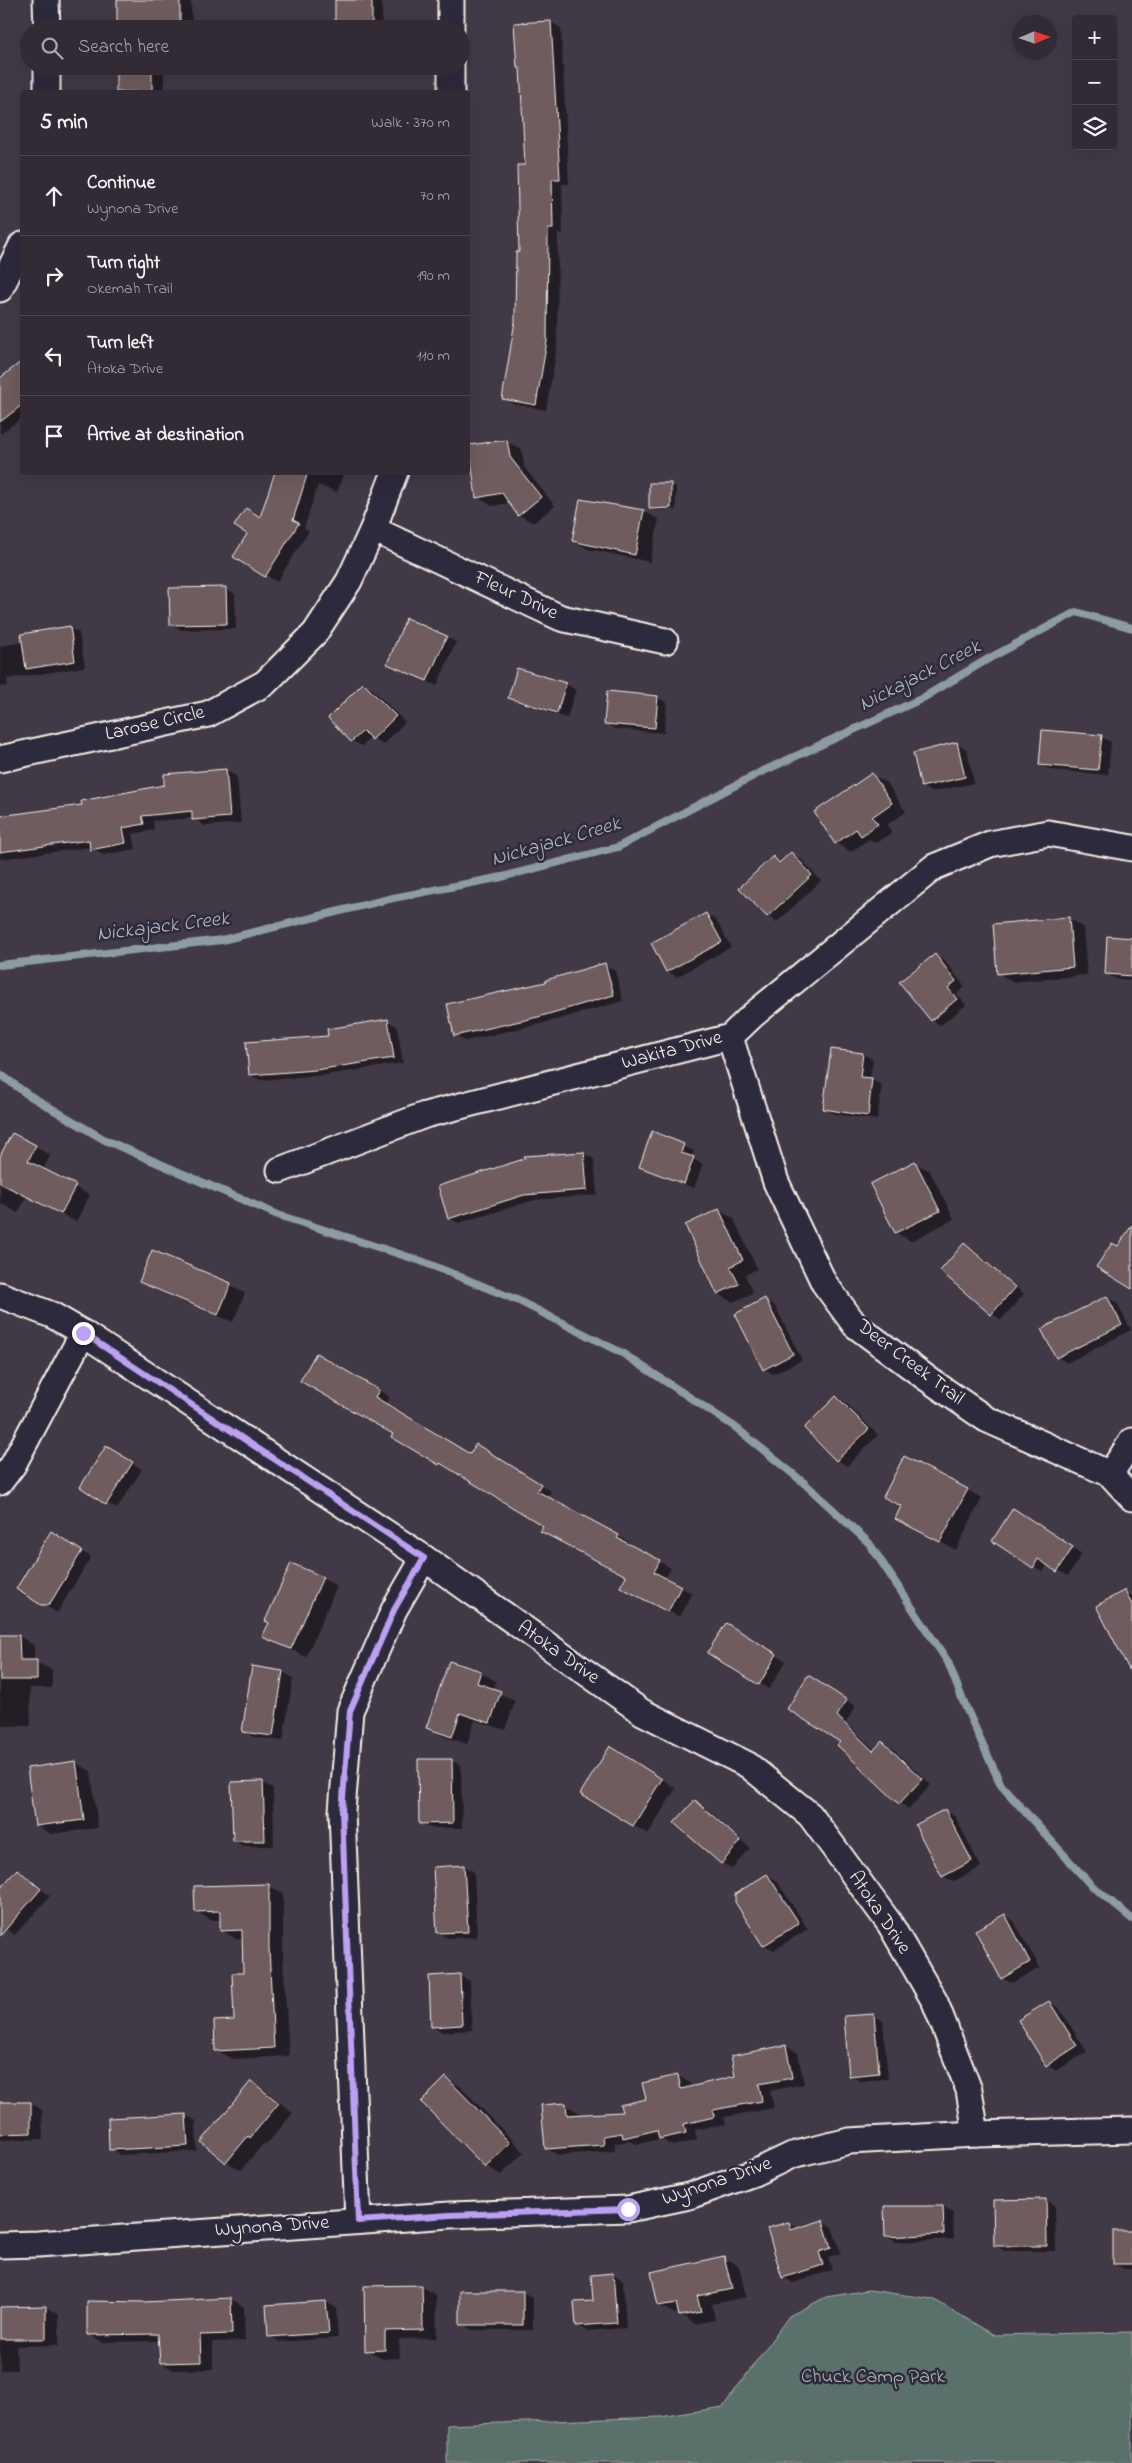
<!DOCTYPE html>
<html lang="en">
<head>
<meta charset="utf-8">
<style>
  :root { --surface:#322b35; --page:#3a333d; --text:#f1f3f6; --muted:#a8a7ad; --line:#4d4750 }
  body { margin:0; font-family:"Indie Flower",sans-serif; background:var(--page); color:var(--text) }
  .controls { position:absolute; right:15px; top:15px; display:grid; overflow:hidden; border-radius:5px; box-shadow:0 5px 20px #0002 }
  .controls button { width:45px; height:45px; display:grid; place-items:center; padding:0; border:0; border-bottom:1px solid var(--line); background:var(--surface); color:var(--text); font:25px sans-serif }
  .compass { position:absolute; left:1012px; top:15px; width:45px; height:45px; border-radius:50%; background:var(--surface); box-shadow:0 5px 20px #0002; rotate:88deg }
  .stop { position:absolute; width:15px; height:15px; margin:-11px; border:4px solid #bca0f2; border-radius:50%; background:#fff }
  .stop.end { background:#bca0f2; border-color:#fff; box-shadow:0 1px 5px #0008 }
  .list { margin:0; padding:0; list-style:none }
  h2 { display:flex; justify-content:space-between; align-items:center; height:65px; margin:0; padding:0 20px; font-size:21px }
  h2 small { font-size:16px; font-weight:400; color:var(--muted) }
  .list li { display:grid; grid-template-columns:32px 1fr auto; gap:15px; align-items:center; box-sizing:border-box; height:80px; padding:0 20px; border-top:1px solid var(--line) }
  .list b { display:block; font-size:19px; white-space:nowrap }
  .list p { margin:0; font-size:16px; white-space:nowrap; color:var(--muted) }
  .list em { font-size:16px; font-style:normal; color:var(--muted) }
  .icon { flex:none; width:28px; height:28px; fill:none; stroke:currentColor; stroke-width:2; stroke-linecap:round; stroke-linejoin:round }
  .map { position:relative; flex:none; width:1132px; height:2463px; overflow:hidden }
  .search { position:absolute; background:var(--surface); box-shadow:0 5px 20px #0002; left:20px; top:20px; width:450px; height:55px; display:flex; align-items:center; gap:12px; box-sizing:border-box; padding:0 18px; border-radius:28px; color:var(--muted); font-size:19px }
  .panel { position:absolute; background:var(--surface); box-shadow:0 5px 20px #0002; left:20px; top:90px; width:450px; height:385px; border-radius:5px }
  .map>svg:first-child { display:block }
  .green { fill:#5a706a; stroke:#a7b0a9 }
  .shadow { fill:#0007 }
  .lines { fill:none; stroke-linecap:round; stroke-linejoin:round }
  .stream { stroke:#8d9ba2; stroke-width:8 }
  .building { fill:#705b5f; stroke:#f4f1e8 }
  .minor-casing { stroke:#f4f1e8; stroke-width:29 }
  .minor { stroke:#2f2a3d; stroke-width:25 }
  .route { stroke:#bca0f2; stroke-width:6 }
  .labels { text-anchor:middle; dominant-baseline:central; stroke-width:5; stroke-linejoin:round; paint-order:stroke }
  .street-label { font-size:20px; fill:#f4f1e8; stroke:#2f2a3d }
  .park-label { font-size:20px; fill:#afb7af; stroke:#2f2a3d }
  .water-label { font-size:21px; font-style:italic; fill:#b0b7b9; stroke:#2f2a3d }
</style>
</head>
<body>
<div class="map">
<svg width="1132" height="2463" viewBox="0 0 1132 2463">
  <rect width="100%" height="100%" fill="#423947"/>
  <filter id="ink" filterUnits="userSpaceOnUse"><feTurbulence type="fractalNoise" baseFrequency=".02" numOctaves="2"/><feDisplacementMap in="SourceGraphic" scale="10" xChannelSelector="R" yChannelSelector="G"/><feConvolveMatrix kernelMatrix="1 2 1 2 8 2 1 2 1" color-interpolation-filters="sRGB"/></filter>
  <g filter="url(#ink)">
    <polygon class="green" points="869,2290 933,2299 994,2335 1132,2332 1132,2463 447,2463 447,2425 660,2417 723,2407 789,2316 826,2297"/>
    <g class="shadow">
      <polygon points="118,0 191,0 192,29 118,29"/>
      <rect x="336" y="0" width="46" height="29"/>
      <polygon points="551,22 561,28 569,184 562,184 563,234 558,234 557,347 546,410 513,404 503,398 516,321 526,166 521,69 518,67"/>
      <rect x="118" y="66" width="46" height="26"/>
      <polygon points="22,363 22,418 0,434 0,379"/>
      <polygon points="507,442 522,450 524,467 555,506 533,523 519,515 510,503 492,506 477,497"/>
      <polygon points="276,472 344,472 337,492 318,485 304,528 309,531 277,582 235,556 261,519"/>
      <polygon points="650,484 671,485 676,487 676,510 655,510 650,508"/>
      <polygon points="582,499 644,511 659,520 650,562 588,549 573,541"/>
      <polygon points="225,588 235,594 236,629 181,630 171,624"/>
      <polygon points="69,627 79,633 85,667 7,679 8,686 0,687 0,646 23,642"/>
      <polygon points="446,637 456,642 437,686 389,663"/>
      <polygon points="518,670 566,684 576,690 567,718 520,703 510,698"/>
      <polygon points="363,684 373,690 405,722 383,745 371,737 362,746 352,741"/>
      <polygon points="657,697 667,703 664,733 615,729 605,723"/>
      <polygon points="1101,737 1111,742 1108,775 1050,770 1041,764"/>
      <polygon points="957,744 967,749 974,783 932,792 922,787"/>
      <polygon points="226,770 237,777 241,823 205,826 194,818 153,821 154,830 133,834 136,849 103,855 91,847 0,859 0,817 83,806"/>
      <polygon points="872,775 887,783 906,812 887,825 892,833 876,843 869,839 851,852 836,843"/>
      <polygon points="791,854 801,859 821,881 777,922 768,916 773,858 781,863"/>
      <polygon points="706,914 716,920 731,947 677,977 667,971"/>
      <polygon points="1068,918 1083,927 1087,975 1013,982 998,973"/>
      <polygon points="1132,939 1132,980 1116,979 1106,973"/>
      <polygon points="935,955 945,961 965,987 957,994 966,1005 941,1025 931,1020"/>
      <polygon points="605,965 615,971 623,1001 548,1022 465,1041 455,1035 548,983"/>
      <polygon points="387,1021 397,1026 403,1063 326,1075 260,1080 250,1075 330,1037"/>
      <polygon points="832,1050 863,1054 873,1060 870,1079 882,1085 877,1120 834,1114 824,1109"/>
      <polygon points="653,1133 694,1151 691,1158 703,1164 694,1188 640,1167"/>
      <polygon points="13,1134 50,1155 43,1170 90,1195 76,1222 27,1196 18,1213 0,1203 0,1158"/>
      <polygon points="584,1153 594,1159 597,1195 535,1200 459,1223 449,1218"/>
      <polygon points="915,1163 930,1171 954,1219 911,1241 896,1233"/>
      <polygon points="719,1210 734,1219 757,1269 745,1275 753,1293 733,1302 718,1294 687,1226"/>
      <polygon points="965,1245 974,1250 1024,1294 1001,1320 992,1314 942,1271"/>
      <polygon points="153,1251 245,1293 233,1322 155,1290 140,1281"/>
      <polygon points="1107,1297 1117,1303 1131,1330 1067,1363 1057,1357"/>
      <polygon points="765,1300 775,1306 802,1360 773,1374 764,1369"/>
      <polygon points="316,1355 390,1397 385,1404 470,1456 487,1452 551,1491 547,1498 618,1536 629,1542 628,1545 671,1568 665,1579 692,1593 680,1617 633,1593 627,1576 452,1468 450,1470 393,1436 395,1433"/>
      <polygon points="837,1397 846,1403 878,1435 847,1466 837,1460 805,1428"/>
      <polygon points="116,1453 142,1469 117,1509 81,1487"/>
      <polygon points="967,1490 982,1498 956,1550 911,1527"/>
      <polygon points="1023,1515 1082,1554 1068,1576 1048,1564 1043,1572 994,1540"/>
      <polygon points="61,1539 91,1557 57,1613 18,1588"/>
      <polygon points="322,1578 337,1586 306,1657 264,1636"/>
      <polygon points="1125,1592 1132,1596 1132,1672"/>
      <polygon points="736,1630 786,1661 769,1689 759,1683"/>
      <polygon points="0,1636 19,1636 34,1645 34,1661 52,1670 52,1688 30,1688 31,1726 4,1726 0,1724"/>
      <polygon points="450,1662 481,1673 496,1681 493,1690 515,1701 505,1730 475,1720 467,1744 443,1736 428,1728"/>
      <polygon points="283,1672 293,1678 283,1741 253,1737 243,1731"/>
      <polygon points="808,1677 856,1706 846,1723 875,1750 882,1743 892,1748 931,1785 909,1809 900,1803 842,1742"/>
      <polygon points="625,1756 676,1788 648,1834 633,1825"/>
      <polygon points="451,1760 461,1766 462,1828 430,1828 420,1823"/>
      <polygon points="76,1763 91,1771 98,1828 51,1834 36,1825"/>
      <polygon points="263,1783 273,1788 274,1846 244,1846 234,1841"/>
      <polygon points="695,1802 705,1807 750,1848 732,1869 722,1863 676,1823"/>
      <polygon points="945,1810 955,1816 981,1867 953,1882 943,1876"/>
      <polygon points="464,1866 474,1872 477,1937 448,1938 438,1933"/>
      <polygon points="18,1871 50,1896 15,1935 0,1925 0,1891"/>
      <polygon points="767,1875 777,1881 808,1929 774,1950 764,1945 733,1897"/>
      <polygon points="268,1885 283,1894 283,1957 289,2056 232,2059 217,2051 236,2022 244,1974 243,1939 236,1939 221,1930 221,1920 211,1920 196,1911"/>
      <polygon points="1005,1915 1014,1921 1040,1968 1012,1983 1002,1978"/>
      <polygon points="460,1976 470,1981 472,2030 442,2032 432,2026"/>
      <polygon points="1049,2002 1059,2008 1087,2052 1056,2071 1047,2065"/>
      <polygon points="873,2015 883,2021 888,2079 860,2081 850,2075"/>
      <polygon points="786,2046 798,2053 804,2084 770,2091 774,2108 724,2117 726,2124 695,2130 697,2140 673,2146 661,2139 637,2144 630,2141 615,2143 615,2151 558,2155 546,2148 566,2105 578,2112 578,2116 624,2113 647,2100 678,2076 690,2083 691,2088 736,2077"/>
      <polygon points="446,2078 461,2087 524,2152 501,2175 486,2166"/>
      <polygon points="251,2082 266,2091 293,2113 266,2145 263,2144 241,2170 226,2162"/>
      <polygon points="30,2103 42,2110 43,2139 0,2140 0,2104"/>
      <polygon points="186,2115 196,2121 197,2151 120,2155 111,2149"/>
      <polygon points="1046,2200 1055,2206 1056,2251 1005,2251 995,2246"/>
      <polygon points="943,2207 953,2213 954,2239 896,2242 886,2236 885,2208"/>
      <polygon points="823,2221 832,2227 841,2253 828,2257 832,2270 793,2283 783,2277 789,2223 799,2229"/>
      <polygon points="1132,2233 1132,2269 1124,2269 1114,2264"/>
      <polygon points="724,2258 739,2266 746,2297 712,2304 715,2320 695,2324 679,2313 675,2314 660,2306"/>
      <polygon points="613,2274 623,2280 626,2328 587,2331 577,2325"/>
      <polygon points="421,2286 436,2295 437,2338 399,2339 400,2358 382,2359 367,2350"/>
      <polygon points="523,2292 533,2298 533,2330 472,2330 462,2324"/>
      <polygon points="231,2299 244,2307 245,2341 213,2342 213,2369 174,2370 161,2363 160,2341 102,2342 89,2334 143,2303"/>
      <polygon points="326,2302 336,2308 338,2338 279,2342 269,2336 267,2306"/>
      <polygon points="46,2307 59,2315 59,2345 16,2346 17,2370 0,2370 0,2308"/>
    </g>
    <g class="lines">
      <g class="stream">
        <polyline points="0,965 222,940 393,898 502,877 618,847 759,773 921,699 988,659 1076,612 1132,628"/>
        <polyline points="0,1074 27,1094 105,1140 278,1215 421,1261 517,1300 622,1353 735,1427 803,1482 869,1543 948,1662 963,1701 1001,1785 1090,1884 1132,1919"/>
      </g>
    </g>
    <g class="building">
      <polygon points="117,0 180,0 180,27 117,28"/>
      <rect x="335" y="0" width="37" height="29"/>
      <polygon points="551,21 560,179 552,179 553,229 548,229 547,341 536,405 502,399 515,321 516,252 519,252 517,165 525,165 520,68 517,68 514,23"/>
      <rect x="116" y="66" width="36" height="26"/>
      <polygon points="22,361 22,405 0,422 0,378"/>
      <polygon points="507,440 510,457 541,497 518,516 502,493 476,498 469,445"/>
      <polygon points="275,472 308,472 293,520 299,523 265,577 233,557 247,534 234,526 246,508 260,517"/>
      <polygon points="649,483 671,483 671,508 649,509"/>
      <polygon points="580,499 644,510 635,555 572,541"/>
      <polygon points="226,587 227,624 170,625 169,588"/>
      <polygon points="406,618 447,636 427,681 387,664"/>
      <polygon points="70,626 75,661 26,669 21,634"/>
      <polygon points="517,668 566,683 557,713 508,698"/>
      <polygon points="363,683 396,716 372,740 363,731 351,742 328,718"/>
      <polygon points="607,691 658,696 655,728 604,724"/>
      <polygon points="1042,730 1102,735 1098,770 1039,765"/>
      <polygon points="957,742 965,777 921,787 913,753"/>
      <polygon points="226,769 230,817 192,820 192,811 142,816 144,824 123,828 126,843 90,850 89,840 0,852 0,816 82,805 81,801 164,785 164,774"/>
      <polygon points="872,773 892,803 872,817 878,824 861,836 856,829 835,844 814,812"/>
      <polygon points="791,852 812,875 767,917 739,888 773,856 779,863"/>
      <polygon points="706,913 722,942 666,972 651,943"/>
      <polygon points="1069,917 1073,967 997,974 993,924"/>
      <polygon points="1107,936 1132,938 1132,976 1105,974"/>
      <polygon points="935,954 956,981 948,988 957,999 931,1021 899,982"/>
      <polygon points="605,963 614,995 538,1017 454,1036 447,1004 546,982 546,980"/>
      <polygon points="388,1019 394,1058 316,1070 249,1075 246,1042 328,1036 327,1029"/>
      <polygon points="831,1049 863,1053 860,1077 872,1078 868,1116 823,1109"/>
      <polygon points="652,1131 684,1144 681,1153 694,1157 684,1184 639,1167"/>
      <polygon points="12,1133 36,1145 28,1161 76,1185 61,1214 0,1183 0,1156"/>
      <polygon points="584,1152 587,1190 524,1195 448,1219 438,1186 524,1159 524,1156"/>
      <polygon points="915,1161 940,1211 895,1233 870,1184"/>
      <polygon points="719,1209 743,1260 730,1267 739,1284 717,1294 685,1225"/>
      <polygon points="1132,1225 1132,1289 1096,1267 1112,1243 1118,1246"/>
      <polygon points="964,1243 1015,1287 991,1315 940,1271"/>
      <polygon points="152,1250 231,1283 218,1315 139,1282"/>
      <polygon points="1107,1296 1122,1325 1056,1358 1041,1329"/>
      <polygon points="765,1298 793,1354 763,1370 735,1314"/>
      <polygon points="316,1353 379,1390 375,1397 470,1454 476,1444 541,1484 537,1491 619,1535 617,1538 660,1560 654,1572 681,1586 668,1612 620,1587 626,1576 540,1531 543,1526 440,1463 439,1465 391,1437 393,1434 300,1381"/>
      <polygon points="836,1396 869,1429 836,1461 804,1428"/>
      <polygon points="106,1446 133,1462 106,1505 80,1487"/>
      <polygon points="904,1456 968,1489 940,1542 895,1519 901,1506 883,1497"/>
      <polygon points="1013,1508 1073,1547 1057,1572 1038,1559 1033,1568 992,1541"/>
      <polygon points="51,1531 82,1551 49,1605 41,1605 16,1589"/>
      <polygon points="291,1563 323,1577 291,1649 262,1637 269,1623 265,1621"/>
      <polygon points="1125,1590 1132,1605 1132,1675 1096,1606"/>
      <polygon points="726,1623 777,1654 759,1685 707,1653"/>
      <polygon points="0,1635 19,1635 20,1660 37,1660 37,1680 0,1680"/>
      <polygon points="449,1661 481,1671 477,1683 501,1691 490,1723 460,1713 452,1737 426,1728"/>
      <polygon points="252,1666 283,1671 273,1736 242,1732"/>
      <polygon points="808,1675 847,1700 837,1716 873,1751 882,1741 922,1779 899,1804 837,1745 840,1742 787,1709"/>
      <polygon points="610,1746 662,1779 633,1826 580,1794"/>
      <polygon points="418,1759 452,1759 453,1823 419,1824"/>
      <polygon points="76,1761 84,1820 35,1826 27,1768"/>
      <polygon points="263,1781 265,1841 233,1841 231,1782"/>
      <polygon points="695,1800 741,1841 721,1864 674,1823"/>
      <polygon points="945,1809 972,1861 942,1877 915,1825"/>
      <polygon points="464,1865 468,1932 437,1933 433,1867"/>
      <polygon points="17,1869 41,1889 0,1936 0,1889"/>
      <polygon points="767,1874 799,1923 763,1946 735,1902 735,1894"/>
      <polygon points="269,1884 269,1948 274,2048 215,2051 214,2021 234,2020 232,1973 243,1973 242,1930 220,1931 220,1911 195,1912 194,1886"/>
      <polygon points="1005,1914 1030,1962 1001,1979 975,1930"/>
      <polygon points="460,1974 462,2025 431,2027 429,1976"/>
      <polygon points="1049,2001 1077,2046 1046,2066 1018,2020"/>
      <polygon points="874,2014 879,2073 849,2076 844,2016"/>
      <polygon points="786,2045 792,2078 759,2084 762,2101 713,2110 714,2117 684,2124 686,2133 659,2139 657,2130 623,2138 622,2133 603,2136 604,2145 545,2149 541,2105 566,2103 567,2115 622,2112 620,2105 646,2099 642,2083 678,2075 681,2089 735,2076 731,2056"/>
      <polygon points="446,2077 510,2143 485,2167 421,2102"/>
      <polygon points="251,2081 279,2103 250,2138 248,2136 226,2163 201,2142"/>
      <polygon points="0,2102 31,2102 31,2133 0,2134"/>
      <polygon points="186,2114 188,2146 109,2150 108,2118"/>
      <polygon points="1046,2199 1047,2246 994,2246 993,2200"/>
      <polygon points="884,2206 943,2206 944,2234 885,2237"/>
      <polygon points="823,2220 831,2248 819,2252 823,2265 782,2278 767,2228 789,2222 791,2230"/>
      <rect x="1113" y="2231" width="19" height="33"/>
      <polygon points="724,2256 732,2289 697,2296 701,2312 679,2316 676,2303 658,2306 651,2272"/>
      <polygon points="613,2273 617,2323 576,2326 574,2302 593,2301 591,2275"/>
      <polygon points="422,2285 423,2330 385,2331 385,2350 365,2351 364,2286"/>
      <rect x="460" y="2291" width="63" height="34"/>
      <polygon points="231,2298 232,2334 200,2335 201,2362 160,2363 158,2334 87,2335 87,2301 143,2302"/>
      <polygon points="326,2301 329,2333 268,2337 266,2305"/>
      <polygon points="46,2306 46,2339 0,2339 0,2307"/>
    </g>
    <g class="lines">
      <defs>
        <g id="minor">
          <polyline points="46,0 47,29"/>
          <polyline points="451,29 451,0"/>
          <polyline points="47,66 47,92"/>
          <polyline points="451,92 451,66"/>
          <polyline points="0,289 22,245"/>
          <polyline points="373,529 561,618 665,641"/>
          <polyline points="0,759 208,714 265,683 315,633 349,581 373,529 395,472"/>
          <polyline points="730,1037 776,1182 824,1283 855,1325 925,1377 986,1419 1110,1474 1132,1498"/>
          <polyline points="280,1170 425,1115 730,1037 753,1015 934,867 990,844 1048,833 1132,848"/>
          <polyline points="0,1295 52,1315 83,1333 424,1558 642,1712 748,1765 810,1815 890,1924 935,2002 969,2090 976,2134"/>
          <polyline points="1110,1474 1132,1441"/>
          <polyline points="0,1482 13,1465 83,1333"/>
          <polyline points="358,2221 342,1811 350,1711 394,1610 424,1558"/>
          <polyline points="0,2245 38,2244 450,2215 628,2209 689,2196 754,2173 792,2155 849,2141 976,2134 1132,2130"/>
        </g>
      </defs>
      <use href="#minor" class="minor-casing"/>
      <use href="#minor" class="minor"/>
    </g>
  </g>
  <g class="lines" filter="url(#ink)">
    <polyline class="route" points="83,1333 424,1558 394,1610 350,1711 342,1811 358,2221 450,2215 628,2209"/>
  </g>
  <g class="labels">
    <g class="street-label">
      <text transform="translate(516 596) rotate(25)">Fleur Drive</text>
      <text transform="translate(155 724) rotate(-13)">Larose Circle</text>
      <text transform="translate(672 1051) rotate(-15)">Wakita Drive</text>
      <text transform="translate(910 1363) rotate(37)">Deer Creek Trail</text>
      <text transform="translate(558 1653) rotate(35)">Atoka Drive</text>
      <text transform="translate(879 1913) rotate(56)">Atoka Drive</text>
      <text transform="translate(717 2182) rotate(-19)">Wynona Drive</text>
      <text transform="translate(272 2227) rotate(-4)">Wynona Drive</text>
    </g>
    <g class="park-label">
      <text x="873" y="2377">Chuck Camp Park</text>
    </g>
    <g class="water-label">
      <text transform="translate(920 676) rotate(-27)">Nickajack Creek</text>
      <text transform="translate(556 842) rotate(-16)">Nickajack Creek</text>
      <text transform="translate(163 927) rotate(-7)">Nickajack Creek</text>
    </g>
  </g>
</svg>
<div class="controls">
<button>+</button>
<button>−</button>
<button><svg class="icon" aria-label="layers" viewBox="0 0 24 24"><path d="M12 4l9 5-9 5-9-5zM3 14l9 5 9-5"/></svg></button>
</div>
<svg class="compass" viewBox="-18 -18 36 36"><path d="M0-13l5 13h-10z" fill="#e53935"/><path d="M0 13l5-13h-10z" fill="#a8a7ad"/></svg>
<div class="stop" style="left:628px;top:2209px"></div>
<div class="stop end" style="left:83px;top:1333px"></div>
<div class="search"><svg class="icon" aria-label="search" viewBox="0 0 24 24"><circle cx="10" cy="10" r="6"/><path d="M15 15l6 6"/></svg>Search here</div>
<section class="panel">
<h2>5 min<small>Walk · 370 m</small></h2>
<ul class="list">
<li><svg class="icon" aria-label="ahead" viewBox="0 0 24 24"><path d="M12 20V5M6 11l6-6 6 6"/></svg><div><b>Continue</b><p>Wynona Drive</p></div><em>70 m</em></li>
<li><svg class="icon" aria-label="right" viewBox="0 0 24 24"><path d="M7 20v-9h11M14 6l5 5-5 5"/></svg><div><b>Turn right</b><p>Okemah Trail</p></div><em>190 m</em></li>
<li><svg class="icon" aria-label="left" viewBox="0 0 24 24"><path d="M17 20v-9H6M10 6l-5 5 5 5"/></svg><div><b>Turn left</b><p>Atoka Drive</p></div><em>110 m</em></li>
<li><svg class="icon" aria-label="arrive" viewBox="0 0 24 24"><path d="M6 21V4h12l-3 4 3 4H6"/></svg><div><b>Arrive at destination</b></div></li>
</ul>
</section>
</div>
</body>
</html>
